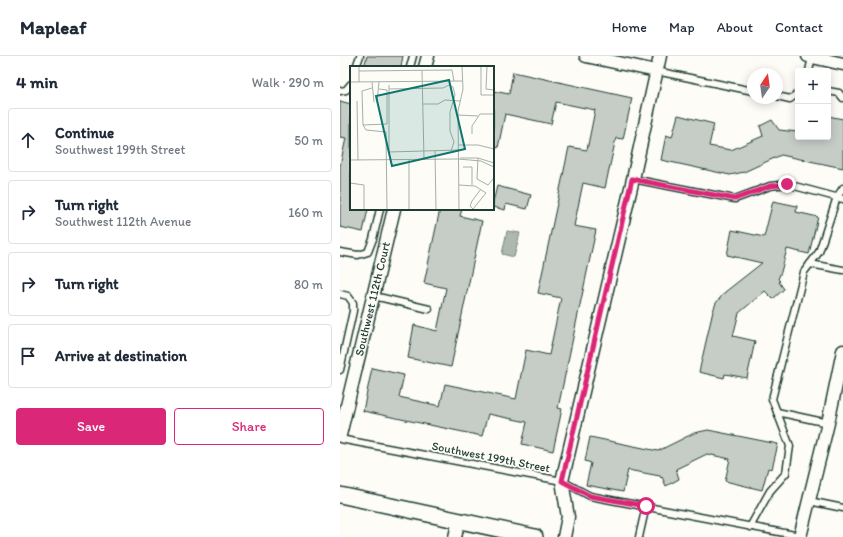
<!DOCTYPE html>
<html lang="en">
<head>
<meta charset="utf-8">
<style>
  :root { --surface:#fff; --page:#f2f2f3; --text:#1f2937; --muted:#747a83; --line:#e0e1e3; --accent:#db2777 }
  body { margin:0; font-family:Itim,sans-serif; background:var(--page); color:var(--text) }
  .controls { position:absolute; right:12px; top:12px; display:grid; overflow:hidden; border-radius:4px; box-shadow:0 2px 10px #0003 }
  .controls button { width:36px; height:36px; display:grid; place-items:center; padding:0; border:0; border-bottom:1px solid var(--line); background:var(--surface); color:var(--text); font:20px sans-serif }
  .compass { position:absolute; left:407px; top:12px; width:36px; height:36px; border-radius:50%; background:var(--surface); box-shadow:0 2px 10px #0003; rotate:13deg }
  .stop { position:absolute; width:12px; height:12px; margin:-9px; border:3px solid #db2777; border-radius:50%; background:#fff }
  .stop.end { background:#db2777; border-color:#fff; box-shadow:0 1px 4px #0008 }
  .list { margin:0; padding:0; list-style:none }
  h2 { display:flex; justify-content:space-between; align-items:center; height:52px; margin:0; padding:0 16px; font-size:17px }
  h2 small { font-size:13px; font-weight:400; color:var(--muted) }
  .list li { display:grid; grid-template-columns:26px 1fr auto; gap:12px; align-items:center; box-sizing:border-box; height:64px; margin:0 8px 8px; padding:0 8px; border:1px solid var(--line); border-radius:4px }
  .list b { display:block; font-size:15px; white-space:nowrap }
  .list p { margin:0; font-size:13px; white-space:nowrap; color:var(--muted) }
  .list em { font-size:13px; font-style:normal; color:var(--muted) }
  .actions { display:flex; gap:8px; padding:12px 16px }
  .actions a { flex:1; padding:9px 0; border:1px solid var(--accent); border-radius:4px; text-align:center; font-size:14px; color:var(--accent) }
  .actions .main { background:var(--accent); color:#fff }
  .icon { flex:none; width:22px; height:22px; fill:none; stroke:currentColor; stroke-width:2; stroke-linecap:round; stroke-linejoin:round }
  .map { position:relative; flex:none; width:503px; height:481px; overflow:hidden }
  header { display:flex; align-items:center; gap:24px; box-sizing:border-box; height:56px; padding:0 20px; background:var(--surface); border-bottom:1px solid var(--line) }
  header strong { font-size:19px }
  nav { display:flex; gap:22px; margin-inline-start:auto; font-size:14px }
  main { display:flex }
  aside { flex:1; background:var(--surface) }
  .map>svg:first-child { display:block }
  .water { fill:#aeb8b1; stroke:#75877f }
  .building { fill:#c6cdc7; stroke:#1f3d34 }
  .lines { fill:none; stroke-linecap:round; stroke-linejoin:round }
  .service-casing { stroke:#1f3d34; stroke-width:9 }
  .minor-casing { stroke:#1f3d34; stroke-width:15 }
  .tertiary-casing { stroke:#1f3d34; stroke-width:18 }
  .service { stroke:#fdfcf7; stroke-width:6 }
  .minor { stroke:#fdfcf7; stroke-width:12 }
  .tertiary { stroke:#fdfcf7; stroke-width:15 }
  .route { stroke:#db2777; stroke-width:5 }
  .labels { text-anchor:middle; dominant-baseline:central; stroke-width:3.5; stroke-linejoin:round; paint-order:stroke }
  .street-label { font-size:12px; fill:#1f3d34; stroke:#fdfcf7 }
  .inset-road { fill:none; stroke:#a4b0a9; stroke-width:1 }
  .view { fill:#0f766e; fill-opacity:0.15; stroke:#0f766e; stroke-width:2 }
  .inset-edge { fill:none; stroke:#1f3d34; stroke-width:2 }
</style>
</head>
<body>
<header>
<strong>Mapleaf</strong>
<nav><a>Home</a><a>Map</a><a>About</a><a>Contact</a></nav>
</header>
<main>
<aside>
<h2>4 min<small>Walk · 290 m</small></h2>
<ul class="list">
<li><svg class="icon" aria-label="ahead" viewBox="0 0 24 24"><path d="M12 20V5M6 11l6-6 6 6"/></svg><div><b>Continue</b><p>Southwest 199th Street</p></div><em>50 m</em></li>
<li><svg class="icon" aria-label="right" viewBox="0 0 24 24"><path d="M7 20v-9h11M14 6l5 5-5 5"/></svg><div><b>Turn right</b><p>Southwest 112th Avenue</p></div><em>160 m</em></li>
<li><svg class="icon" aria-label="right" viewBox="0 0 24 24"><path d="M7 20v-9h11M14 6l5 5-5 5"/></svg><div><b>Turn right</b></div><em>80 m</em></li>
<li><svg class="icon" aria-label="arrive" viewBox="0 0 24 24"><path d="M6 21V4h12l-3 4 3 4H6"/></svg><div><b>Arrive at destination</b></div></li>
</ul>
<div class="actions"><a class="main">Save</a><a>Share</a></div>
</aside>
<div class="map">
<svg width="503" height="481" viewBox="0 0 503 481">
  <rect width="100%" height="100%" fill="#fdfcf7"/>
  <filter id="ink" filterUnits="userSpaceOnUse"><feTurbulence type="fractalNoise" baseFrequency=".025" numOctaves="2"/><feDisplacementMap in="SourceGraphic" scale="8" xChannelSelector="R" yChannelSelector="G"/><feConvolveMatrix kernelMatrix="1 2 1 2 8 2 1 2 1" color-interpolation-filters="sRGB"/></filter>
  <g filter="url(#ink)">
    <polygon class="water" points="167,175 180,177 174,201 162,198"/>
    <g class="building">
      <polygon points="27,0 63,0 61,11 24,11"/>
      <polygon points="173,16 292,42 283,83 276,82 265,132 243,127 234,170 256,174 218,352 222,353 213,395 182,388 187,366 148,358 142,380 23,355 32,312 64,319 59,341 100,350 105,328 176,343 186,294 209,299 221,242 198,237 229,91 247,94 255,54 216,46 211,68 165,58 158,92 153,91 153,35 169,38"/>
      <polygon points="0,45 11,48 11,153 28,153 23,176 0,171 0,110 6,82 0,81"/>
      <polygon points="338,59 374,68 369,90 391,94 423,80 420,70 432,64 439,74 458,76 458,81 488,81 488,60 503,63 503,112 441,99 404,116 390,119 321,104 326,79 332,81"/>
      <polygon points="157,130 191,139 187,153 166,148 165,154 153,151 153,146"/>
      <polygon points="433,145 457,150 456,156 478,161 469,198 447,193 441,216 438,223 440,225 439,226 444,233 433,243 425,235 399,257 393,280 415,285 407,322 385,318 384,322 359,316 373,255 376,247 385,236 422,207 387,199 392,174 424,181"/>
      <polygon points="100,153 122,153 120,160 142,165 111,311 68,302 74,269 97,275 106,232 84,227"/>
      <polygon points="368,374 438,388 432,413 428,412 422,434 385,425 390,403 367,398 336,413 339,423 326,430 322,421 321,422 320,420 288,414 283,436 246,429 251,407 245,405 250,381 318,395 354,377"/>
    </g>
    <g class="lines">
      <defs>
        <g id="service">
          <polyline points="16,11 20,0"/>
          <polyline points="70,11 73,0"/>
          <polyline points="316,15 413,35"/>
          <polyline points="469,15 472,1"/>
          <polyline points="0,35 6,34 11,28"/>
          <polyline points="488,35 499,37 503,42"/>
          <polyline points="437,40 450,43 458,37"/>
          <polyline points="293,123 395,143 430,130 447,128 503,143"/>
          <polyline points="0,196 18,199 28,196 33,183 40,153"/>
          <polyline points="470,208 503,214"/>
          <polyline points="0,238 8,240 13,247 13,255 0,314"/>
          <polyline points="34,240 89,253"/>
          <polyline points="437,356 488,367"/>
          <polyline points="0,383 222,425 250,440 460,480"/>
          <polyline points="469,445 503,452"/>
          <polyline points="410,471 430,435 446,417 450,390 432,343 464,216 479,196 497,141 503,132"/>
          <polyline points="299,481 306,450"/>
        </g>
        <g id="minor">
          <polyline points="246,0 316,15"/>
          <polyline points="468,0 503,8"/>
          <polyline points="85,11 88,0"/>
          <path id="s1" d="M0,379L54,153"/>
          <polyline points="115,481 119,464"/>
          <polyline points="224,481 228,461 222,425 293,123 320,0"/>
          <polyline points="460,481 488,367 503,295"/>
        </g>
        <polyline id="tertiary" points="0,439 195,481"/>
      </defs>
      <use href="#service" class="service-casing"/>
      <use href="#minor" class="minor-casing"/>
      <use href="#tertiary" class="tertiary-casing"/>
      <use href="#service" class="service"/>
      <use href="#minor" class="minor"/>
      <use href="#tertiary" class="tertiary"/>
    </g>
  </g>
  <g class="lines" filter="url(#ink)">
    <polyline class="route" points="306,450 250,440 222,425 292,123 395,143 430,130 447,128"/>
  </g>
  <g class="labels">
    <g class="street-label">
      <text stroke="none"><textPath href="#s1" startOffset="140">Southwest 112th Court</textPath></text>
      <text transform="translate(151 401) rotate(11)">Southwest 199th Street</text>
    </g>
  </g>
  <g transform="translate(10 10)">
    <rect width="144" height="144" fill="#fdfcf7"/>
    <path class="inset-road" d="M9,0V16M131,0V29H144M137,0L136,23L144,24M9,5L102,4L104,15M72,5L74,93M0,16L113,15M22,16L24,36M39,19V86L108,84M22,22L12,25L13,59L16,64L36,66L37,144M39,23L93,22L99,19L103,21L105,29L100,46V65L104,76L101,85M7,35L8,94M27,36L29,16M73,38H88L95,34L110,35M108,49L128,50M13,59L37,58V24L29,23M122,68V60L130,48H144M109,79H128L144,83M85,85L86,144M110,92H128L144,97M128,92L127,113L138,119L144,112M59,93V144M0,94L108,93L131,95L144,101M113,101H122V119M0,117L14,119V144M109,119L125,120L136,127M123,143L120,140L122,135L131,123M123,143L136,127M109,144L108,45L113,23L112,0"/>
    <path class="view" d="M99,14L115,83L42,100L26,30Z"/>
    <rect width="144" height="144" class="inset-edge"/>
  </g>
</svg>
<div class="controls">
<button>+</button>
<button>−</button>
</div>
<svg class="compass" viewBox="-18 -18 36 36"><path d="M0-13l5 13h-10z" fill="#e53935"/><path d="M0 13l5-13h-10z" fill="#747a83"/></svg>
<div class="stop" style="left:306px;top:450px"></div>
<div class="stop end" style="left:447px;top:128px"></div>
</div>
</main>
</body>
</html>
